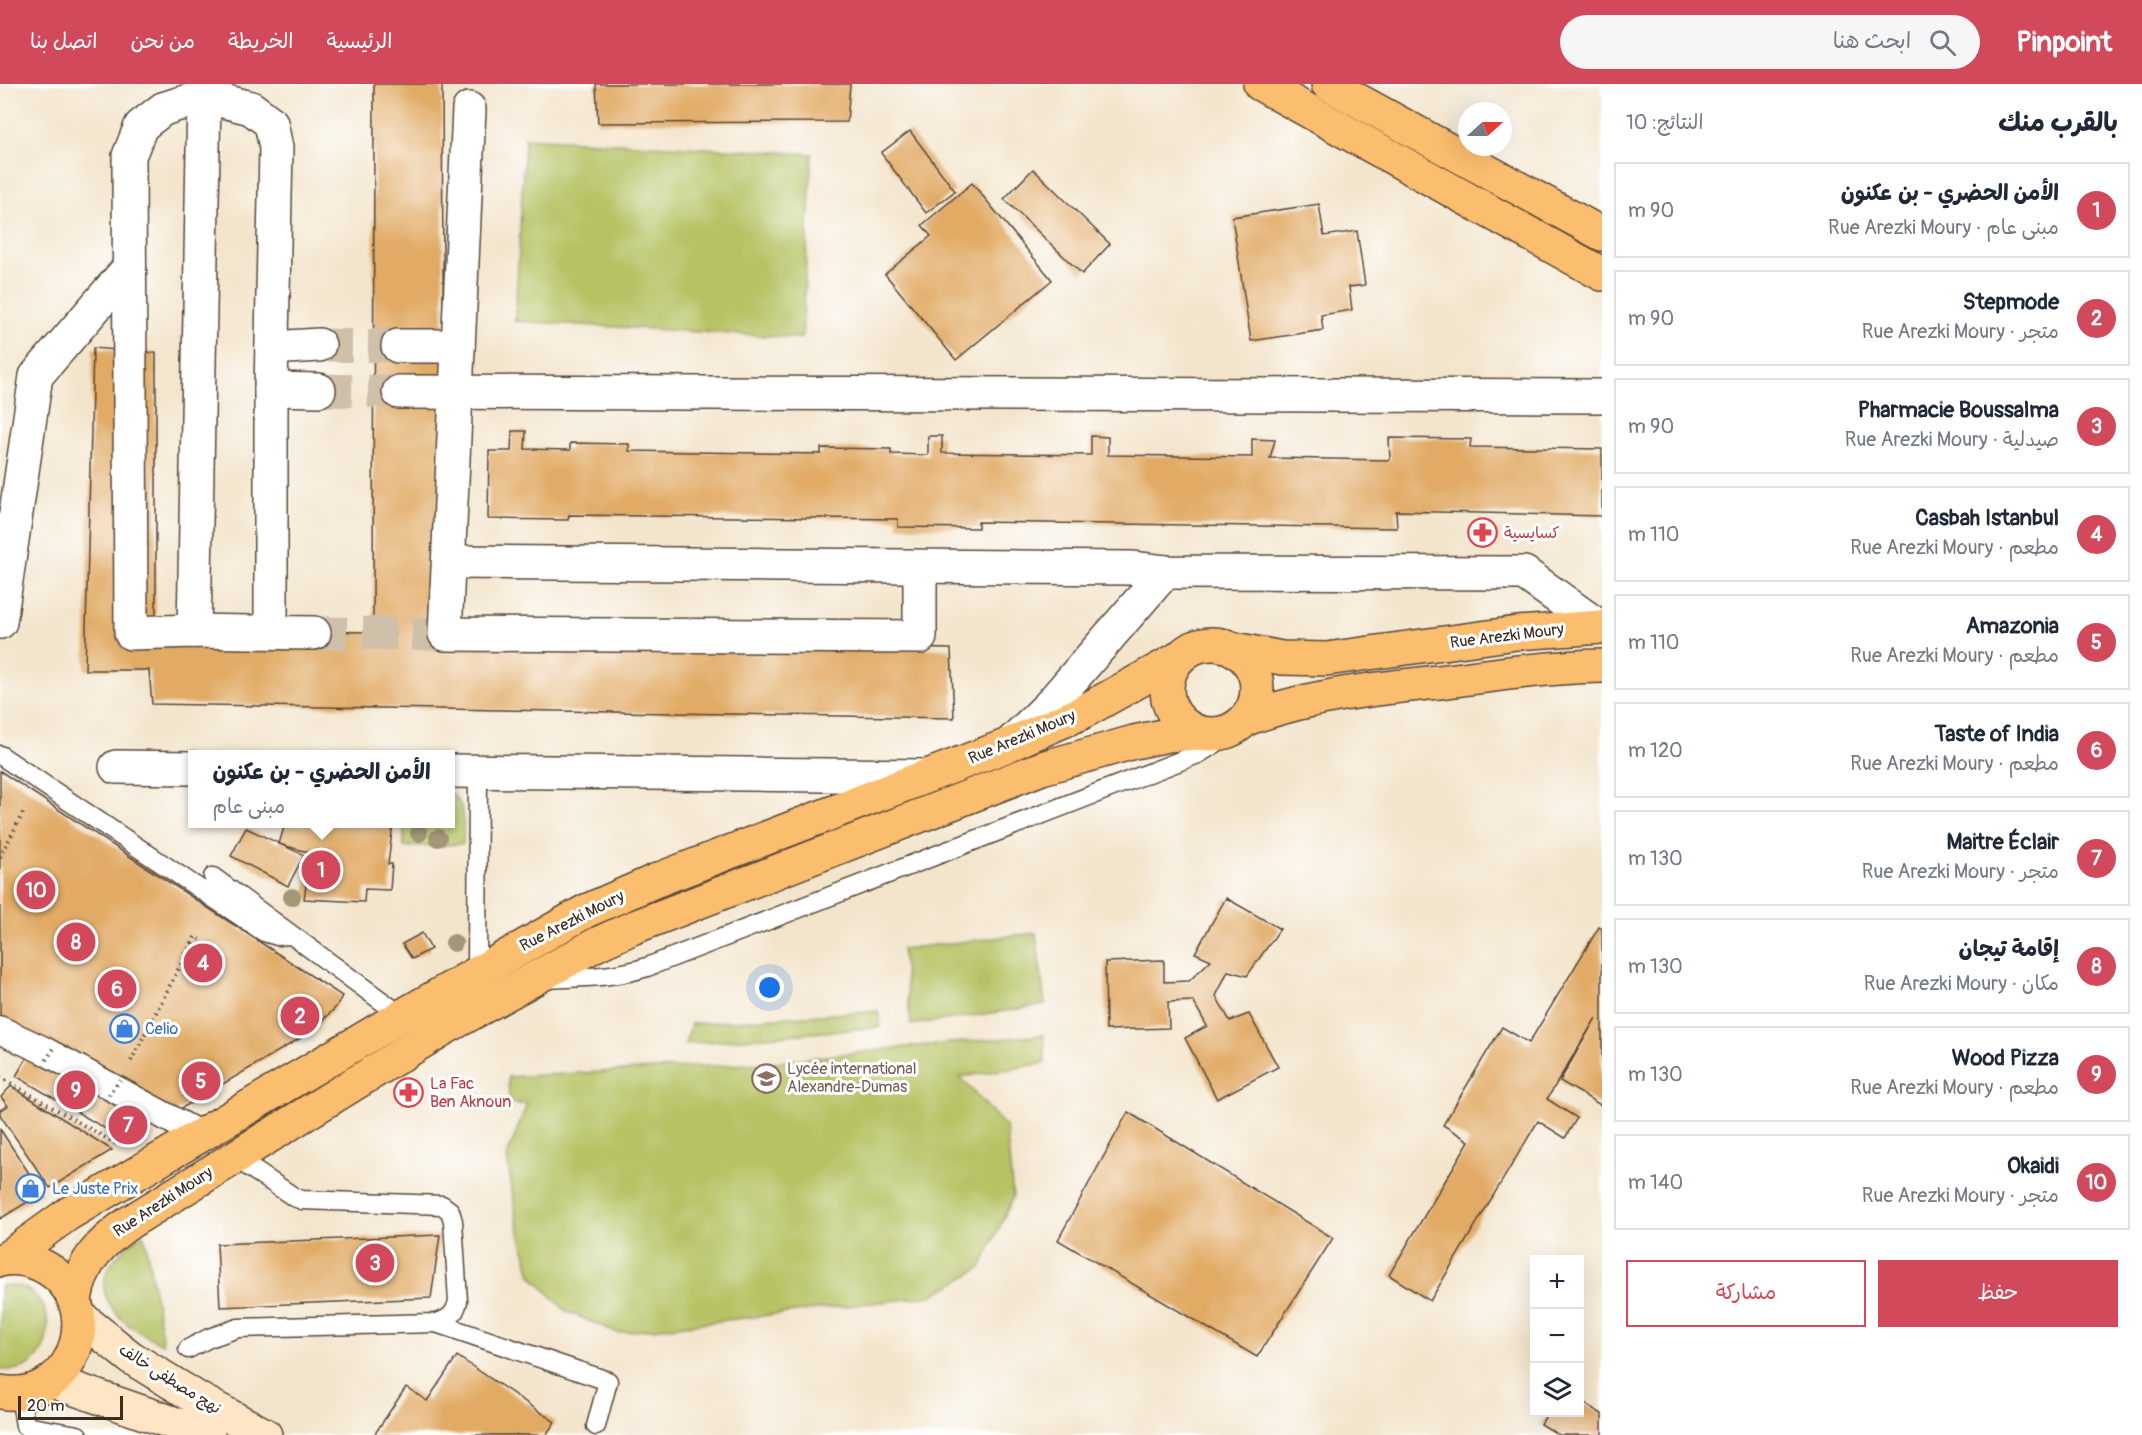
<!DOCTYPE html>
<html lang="ar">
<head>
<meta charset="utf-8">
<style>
  :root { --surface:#fff; --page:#f6f6f7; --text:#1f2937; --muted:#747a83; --line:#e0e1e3; --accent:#d1495b }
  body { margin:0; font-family:Pangolin,"Playpen Sans Arabic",sans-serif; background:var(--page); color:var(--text); direction:rtl }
  .controls { position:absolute; right:18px; bottom:18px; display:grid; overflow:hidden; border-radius:0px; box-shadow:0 6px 24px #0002 }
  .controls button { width:54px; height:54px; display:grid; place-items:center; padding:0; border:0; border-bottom:2px solid var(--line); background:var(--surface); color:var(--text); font:30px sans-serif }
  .compass { position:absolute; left:1458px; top:18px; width:54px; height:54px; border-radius:50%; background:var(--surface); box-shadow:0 6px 24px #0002; rotate:69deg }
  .scale { position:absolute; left:18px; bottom:15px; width:105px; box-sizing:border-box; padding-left:6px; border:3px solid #3b2a1e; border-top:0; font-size:16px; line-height:21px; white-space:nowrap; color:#3b2a1e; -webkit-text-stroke:4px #fff; paint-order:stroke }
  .you { position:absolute; left:770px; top:904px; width:21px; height:21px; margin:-15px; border:4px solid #fff; border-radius:50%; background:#1a73e8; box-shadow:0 0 0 9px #1a73e833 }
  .badge { display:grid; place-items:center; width:39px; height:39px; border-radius:50%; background:var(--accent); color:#fff; font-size:20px; font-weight:700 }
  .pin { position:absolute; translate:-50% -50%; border:3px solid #fff; box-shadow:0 2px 6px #0006 }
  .popup { position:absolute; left:188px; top:666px; width:267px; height:78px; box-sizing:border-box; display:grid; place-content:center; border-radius:0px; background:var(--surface); filter:drop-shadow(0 2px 4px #0005); font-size:20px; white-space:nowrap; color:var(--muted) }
  .popup b { font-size:22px; color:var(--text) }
  .popup::after { content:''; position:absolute; left:50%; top:100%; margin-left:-12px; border:12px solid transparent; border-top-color:var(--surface) }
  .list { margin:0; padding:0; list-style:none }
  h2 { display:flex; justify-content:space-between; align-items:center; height:78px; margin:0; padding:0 24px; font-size:26px }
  h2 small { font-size:20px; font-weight:400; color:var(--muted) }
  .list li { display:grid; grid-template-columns:39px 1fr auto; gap:18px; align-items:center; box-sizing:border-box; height:96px; margin:0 12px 12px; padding:0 12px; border:2px solid var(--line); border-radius:0px }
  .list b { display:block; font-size:22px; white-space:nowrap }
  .list p { margin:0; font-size:20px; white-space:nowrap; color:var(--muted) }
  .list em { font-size:20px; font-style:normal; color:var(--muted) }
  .actions { display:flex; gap:12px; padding:18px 24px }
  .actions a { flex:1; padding:14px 0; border:2px solid var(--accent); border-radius:0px; text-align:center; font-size:21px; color:var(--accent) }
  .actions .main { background:var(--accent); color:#fff }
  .icon { flex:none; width:33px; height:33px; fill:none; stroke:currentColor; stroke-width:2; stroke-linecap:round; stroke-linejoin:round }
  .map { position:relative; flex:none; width:1602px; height:1351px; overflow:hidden; direction:ltr }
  header { display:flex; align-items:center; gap:36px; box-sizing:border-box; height:84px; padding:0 30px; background:var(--accent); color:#fff }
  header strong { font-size:28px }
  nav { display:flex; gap:33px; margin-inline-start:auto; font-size:21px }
  .search { width:420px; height:54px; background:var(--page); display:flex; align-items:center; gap:15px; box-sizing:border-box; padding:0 21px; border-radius:33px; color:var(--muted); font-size:22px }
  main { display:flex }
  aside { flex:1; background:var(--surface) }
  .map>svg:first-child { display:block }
  .green { fill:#b6c263; stroke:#787640; stroke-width:1.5 }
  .building { fill:#e1aa65 }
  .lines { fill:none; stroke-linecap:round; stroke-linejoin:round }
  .minor-tunnel { stroke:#cec0a9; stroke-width:33; stroke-dasharray:33 16; stroke-linecap:butt }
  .service-casing { stroke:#574638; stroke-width:21 }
  .pedestrian-casing { stroke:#574638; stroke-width:30 }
  .minor-casing { stroke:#574638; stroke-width:36 }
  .secondary-casing { stroke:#574638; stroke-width:36 }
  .primary-casing { stroke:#574638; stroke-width:36 }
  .path { stroke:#574638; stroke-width:4; stroke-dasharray:1.5 4.5; stroke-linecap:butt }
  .service { stroke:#fff; stroke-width:18 }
  .pedestrian { stroke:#fff; stroke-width:27 }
  .minor { stroke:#fff; stroke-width:33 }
  .secondary { stroke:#fde5c5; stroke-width:33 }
  .primary { stroke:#fbbd6e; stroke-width:33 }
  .path-bridge { stroke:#574638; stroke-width:4; stroke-dasharray:1.5 4.5; stroke-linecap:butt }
  .tree { fill:#a29778 }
  .labels { text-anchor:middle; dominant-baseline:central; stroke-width:6; stroke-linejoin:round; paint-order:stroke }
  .health-label { font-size:16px; fill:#be3a42; stroke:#fff; text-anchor:start }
  .street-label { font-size:16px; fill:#3b2a1e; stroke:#fff }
  .shop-label { font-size:16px; fill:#366cbe; stroke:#fff; text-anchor:start }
  .education-label { font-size:16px; fill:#785e54; stroke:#fff; text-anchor:start }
</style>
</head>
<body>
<header>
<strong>Pinpoint</strong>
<div class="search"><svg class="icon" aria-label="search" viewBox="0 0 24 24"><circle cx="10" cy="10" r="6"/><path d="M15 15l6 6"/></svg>ابحث هنا</div>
<nav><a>الرئيسية</a><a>الخريطة</a><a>من نحن</a><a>اتصل بنا</a></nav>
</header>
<main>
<aside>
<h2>بالقرب منك<small>النتائج: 10</small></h2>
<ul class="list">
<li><span class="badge">1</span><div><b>الأمن الحضري - بن عكنون</b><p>مبنى عام · Rue Arezki Moury</p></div><em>90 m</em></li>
<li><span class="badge">2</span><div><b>Stepmode</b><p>متجر · Rue Arezki Moury</p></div><em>90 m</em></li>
<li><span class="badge">3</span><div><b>Pharmacie Boussalma</b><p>صيدلية · Rue Arezki Moury</p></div><em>90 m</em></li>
<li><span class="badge">4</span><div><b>Casbah Istanbul</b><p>مطعم · Rue Arezki Moury</p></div><em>110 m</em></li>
<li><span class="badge">5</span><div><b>Amazonia</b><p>مطعم · Rue Arezki Moury</p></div><em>110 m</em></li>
<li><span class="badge">6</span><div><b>Taste of India</b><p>مطعم · Rue Arezki Moury</p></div><em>120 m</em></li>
<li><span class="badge">7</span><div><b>Maitre Éclair</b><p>متجر · Rue Arezki Moury</p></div><em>130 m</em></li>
<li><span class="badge">8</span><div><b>إقامة تيجان</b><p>مكان · Rue Arezki Moury</p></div><em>130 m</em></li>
<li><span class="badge">9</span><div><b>Wood Pizza</b><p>مطعم · Rue Arezki Moury</p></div><em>130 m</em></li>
<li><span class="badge">10</span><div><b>Okaidi</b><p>متجر · Rue Arezki Moury</p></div><em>140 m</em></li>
</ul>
<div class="actions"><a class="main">حفظ</a><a>مشاركة</a></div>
</aside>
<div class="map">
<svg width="1602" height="1351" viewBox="0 0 1602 1351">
  <rect width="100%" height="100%" fill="#fff"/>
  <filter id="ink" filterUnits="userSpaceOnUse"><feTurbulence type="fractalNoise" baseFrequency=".0167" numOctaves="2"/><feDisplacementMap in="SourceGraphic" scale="12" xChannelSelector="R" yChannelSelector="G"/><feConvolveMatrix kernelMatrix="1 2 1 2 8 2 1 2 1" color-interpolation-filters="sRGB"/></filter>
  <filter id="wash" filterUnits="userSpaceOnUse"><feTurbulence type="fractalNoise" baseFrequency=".008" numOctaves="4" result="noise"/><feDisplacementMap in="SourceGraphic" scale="24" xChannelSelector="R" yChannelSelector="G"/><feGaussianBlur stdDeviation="1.35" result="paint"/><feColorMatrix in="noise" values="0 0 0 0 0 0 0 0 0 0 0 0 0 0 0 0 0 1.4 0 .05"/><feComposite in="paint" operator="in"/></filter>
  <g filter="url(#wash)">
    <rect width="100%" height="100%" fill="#f3e5cc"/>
    <g class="green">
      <polygon points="525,54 812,70 802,254 515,237"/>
      <path d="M450,709C468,721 463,741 463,760L404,763V740H450Z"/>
      <polygon points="1036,849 1045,921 911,941 902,865"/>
      <polygon points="878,927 881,943 685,960 691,940"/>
      <polygon points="1044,951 1045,979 960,993 1006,1043 1013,1113 981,1184 931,1212 618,1249 566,1227 531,1191 516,1133 507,1072 527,1020 509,1019 508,993 767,979 905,963"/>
      <path d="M143,1150L146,1160L163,1260C151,1254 137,1248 126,1239C85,1204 107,1175 143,1150Z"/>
      <path d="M0,1202C66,1193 61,1297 0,1285Z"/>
    </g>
    <g id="blocks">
      <g class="building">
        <polygon points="374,0 442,0 445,556 951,565 954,634 152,620 149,586 85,586 93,264 156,269 156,546 373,548"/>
        <polygon points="596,0 850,0 847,38 598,39"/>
        <polygon points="910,47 955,107 926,129 881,69"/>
        <polygon points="1033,85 1110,160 1082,190 1004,115"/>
        <polygon points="972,99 1052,196 956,276 885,190 931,152 922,141"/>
        <polygon points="1319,120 1324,152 1357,147 1365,201 1349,203 1352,226 1321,231 1323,246 1251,257 1232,133"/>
        <polygon points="512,347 526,347 525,365 570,366 570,359 629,360 629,367 821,370 821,364 891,365 891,370 928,371 928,352 942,352 942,369 1091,371 1091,352 1108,353 1108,371 1252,373 1252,355 1275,356 1270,374 1390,376 1389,354 1471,355 1470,363 1602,365 1602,432 1396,427 1397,444 978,438 978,444 898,443 898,435 569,431 568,436 488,435 489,367 511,367"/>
        <polygon points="0,687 342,912 336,923 311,948 126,1057 16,992 30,968 0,935"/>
        <polygon points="285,740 393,740 388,780 392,780 390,806 365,805 364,818 304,815 311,769 279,760"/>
        <polygon points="246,744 304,771 288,802 231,772"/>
        <polygon points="1226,814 1280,845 1247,892 1228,887 1216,912 1230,937 1249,930 1278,983 1217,1015 1185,954 1207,942 1193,917 1168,918 1169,944 1106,946 1105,878 1164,876 1164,898 1189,897 1211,876 1195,869"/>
        <polygon points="1599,843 1602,845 1602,1022 1560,997 1596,934 1547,1015 1577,1034 1565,1054 1538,1037 1430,1217 1389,1191 1469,1057 1443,1041 1502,943 1529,959"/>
        <polygon points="422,849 431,865 412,875 402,860"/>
        <polygon points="11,1002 112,1066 50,1104 0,1031 0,1026 8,1022 1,1013"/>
        <polygon points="1128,1028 1333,1154 1257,1273 1058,1156"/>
        <polygon points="0,1045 42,1109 0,1135"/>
        <polygon points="440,1151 431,1214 220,1223 217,1160"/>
        <polygon points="457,1272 555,1338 546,1351 374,1351 406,1303 427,1317"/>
        <polygon points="1580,1317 1602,1330 1602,1351 1559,1351 1541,1340 1548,1328 1580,1328"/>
      </g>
    </g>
  </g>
  <g filter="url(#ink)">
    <use href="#blocks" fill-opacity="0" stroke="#574638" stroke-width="1.5"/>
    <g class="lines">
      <g class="minor-tunnel">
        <polyline points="319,261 398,262"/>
        <polyline points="319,306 399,308"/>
        <polyline points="314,549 445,550"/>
      </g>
      <defs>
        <g id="service">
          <polyline points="0,671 264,848 277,852 290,851"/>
          <polyline points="213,793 402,932"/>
          <polyline points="477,888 478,687"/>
          <path d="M547,895C580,893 615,894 647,883L1198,670L1216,659L1236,643"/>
          <polyline points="436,1239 608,1297 596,1342"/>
          <path d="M188,1265L209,1254L238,1244L436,1239C449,1235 455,1231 458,1217L453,1137L450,1127L442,1121L302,1116L294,1113L234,1073"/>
          <polyline points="20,1309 25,1342 78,1351"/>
        </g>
        <polyline id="pedestrian" points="0,946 43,966 200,1051"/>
        <g id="minor">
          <polyline points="469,25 445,550 920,553 920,483"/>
          <polyline points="398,262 458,262"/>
          <polyline points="272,264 319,261"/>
          <polyline points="271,305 319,306"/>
          <polyline points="399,308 1602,312"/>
          <polyline points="449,478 1131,484 1165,488 1524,489 1598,542"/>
          <polyline points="0,538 36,292 129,184"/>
          <polyline points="194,547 204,12"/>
          <polyline points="271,547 271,305 276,64 271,39 251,24 204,12 163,25 141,42 129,72 131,549 194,547 314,549"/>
          <polyline points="1012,658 1048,623 1165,488"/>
          <polyline points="116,683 192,684"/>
          <polyline points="450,687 926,692"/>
        </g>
        <g id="secondary">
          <polyline points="79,1232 130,1273 200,1316 265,1351"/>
          <polyline points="52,1297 208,1351"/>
        </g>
        <g id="primary">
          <polyline points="1260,0 1602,190"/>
          <polyline points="1328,0 1602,150"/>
          <circle cx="1212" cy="605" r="45"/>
          <polyline points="1234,565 1282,574 1326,575 1517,549 1602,543"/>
          <path d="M1246,635C1314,610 1376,605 1447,597C1499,590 1550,583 1602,582"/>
          <polyline points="7,1174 68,1130 402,932 586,827 657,796 1008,661 1079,630 1176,576"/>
          <path d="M0,1176C12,1173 25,1175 36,1179C111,1209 80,1322 0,1308"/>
          <path d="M75,1216C81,1178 100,1159 130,1138L443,945L597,860L632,844L1042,684L1134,658L1168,651L1200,649"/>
        </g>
      </defs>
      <use href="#service" class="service-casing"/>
      <use href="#pedestrian" class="pedestrian-casing"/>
      <use href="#minor" class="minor-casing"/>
      <use href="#secondary" class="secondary-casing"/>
      <use href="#primary" class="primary-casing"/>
      <g class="path">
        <polyline points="0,773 25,725"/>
        <polyline points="131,977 195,853 201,856"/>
        <polyline points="0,993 118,1061"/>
      </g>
      <use href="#service" class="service"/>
      <use href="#pedestrian" class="pedestrian"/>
      <use href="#minor" class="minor"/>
      <use href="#secondary" class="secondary"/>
      <use href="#primary" class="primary"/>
      <g class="path-bridge">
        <polyline points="46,976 55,963"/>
        <polyline points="109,1011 120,996"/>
      </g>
    </g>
    <g class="tree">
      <circle cx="419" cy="749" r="9"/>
      <circle cx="438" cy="754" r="9"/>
      <circle cx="292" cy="813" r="9"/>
      <circle cx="454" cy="859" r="9"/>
    </g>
  </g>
  <defs>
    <symbol id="pharmacy-ring" viewBox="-11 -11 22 22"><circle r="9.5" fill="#fff" stroke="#e0444e" stroke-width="1.5"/><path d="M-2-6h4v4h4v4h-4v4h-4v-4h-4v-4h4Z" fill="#e0444e"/></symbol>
    <symbol id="shop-ring" viewBox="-11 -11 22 22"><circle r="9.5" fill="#fff" stroke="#3f7fe0" stroke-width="1.5"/><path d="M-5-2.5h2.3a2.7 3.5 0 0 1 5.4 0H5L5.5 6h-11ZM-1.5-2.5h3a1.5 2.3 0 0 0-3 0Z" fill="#3f7fe0"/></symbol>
    <symbol id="school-ring" viewBox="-11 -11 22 22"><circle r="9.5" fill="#fff" stroke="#8d6e63" stroke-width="1.5"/><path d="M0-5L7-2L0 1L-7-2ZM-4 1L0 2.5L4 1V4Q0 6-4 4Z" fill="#8d6e63"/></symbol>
  </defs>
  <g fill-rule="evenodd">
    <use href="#pharmacy-ring" x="1466" y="432" width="33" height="33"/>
    <use href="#shop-ring" x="108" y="928" width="33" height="33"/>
    <use href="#school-ring" x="750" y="978" width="33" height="33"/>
    <use href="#pharmacy-ring" x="392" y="992" width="33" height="33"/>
    <use href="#shop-ring" x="14" y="1088" width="33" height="33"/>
  </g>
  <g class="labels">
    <g class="health-label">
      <text x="1504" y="449">كسايسية</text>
      <text x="430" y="1000">La Fac<tspan x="430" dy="18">Ben Aknoun</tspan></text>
    </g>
    <g class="street-label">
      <text transform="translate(1507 552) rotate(-7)">Rue Arezki Moury</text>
      <text transform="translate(1022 653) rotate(-23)">Rue Arezki Moury</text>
      <text transform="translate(572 837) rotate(-27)">Rue Arezki Moury</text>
      <text transform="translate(163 1118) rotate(-33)">Rue Arezki Moury</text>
      <text transform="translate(170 1295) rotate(32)">نهج مصطفى خالف</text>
    </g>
    <g class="shop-label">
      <text x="145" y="945">Celio</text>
      <text x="52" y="1105">Le Juste Prix</text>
    </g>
    <g class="education-label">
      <text x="787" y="985">Lycée international<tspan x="787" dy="18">Alexandre-Dumas</tspan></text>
    </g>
  </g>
</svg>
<div class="controls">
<button>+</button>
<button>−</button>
<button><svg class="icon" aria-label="layers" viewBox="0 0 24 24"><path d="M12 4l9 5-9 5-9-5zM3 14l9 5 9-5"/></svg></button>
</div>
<svg class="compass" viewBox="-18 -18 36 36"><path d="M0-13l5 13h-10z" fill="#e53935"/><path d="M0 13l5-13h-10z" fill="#747a83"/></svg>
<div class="scale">20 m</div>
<div class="you"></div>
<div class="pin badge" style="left:321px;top:786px">1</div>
<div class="popup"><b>الأمن الحضري - بن عكنون</b>مبنى عام</div>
<div class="pin badge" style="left:300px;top:932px">2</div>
<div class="pin badge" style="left:375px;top:1179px">3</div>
<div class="pin badge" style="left:203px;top:879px">4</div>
<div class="pin badge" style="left:201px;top:997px">5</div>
<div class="pin badge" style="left:117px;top:905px">6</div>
<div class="pin badge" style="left:128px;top:1041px">7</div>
<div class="pin badge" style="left:76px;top:858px">8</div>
<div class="pin badge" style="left:76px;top:1006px">9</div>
<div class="pin badge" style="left:36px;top:806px">10</div>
</div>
</main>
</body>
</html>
